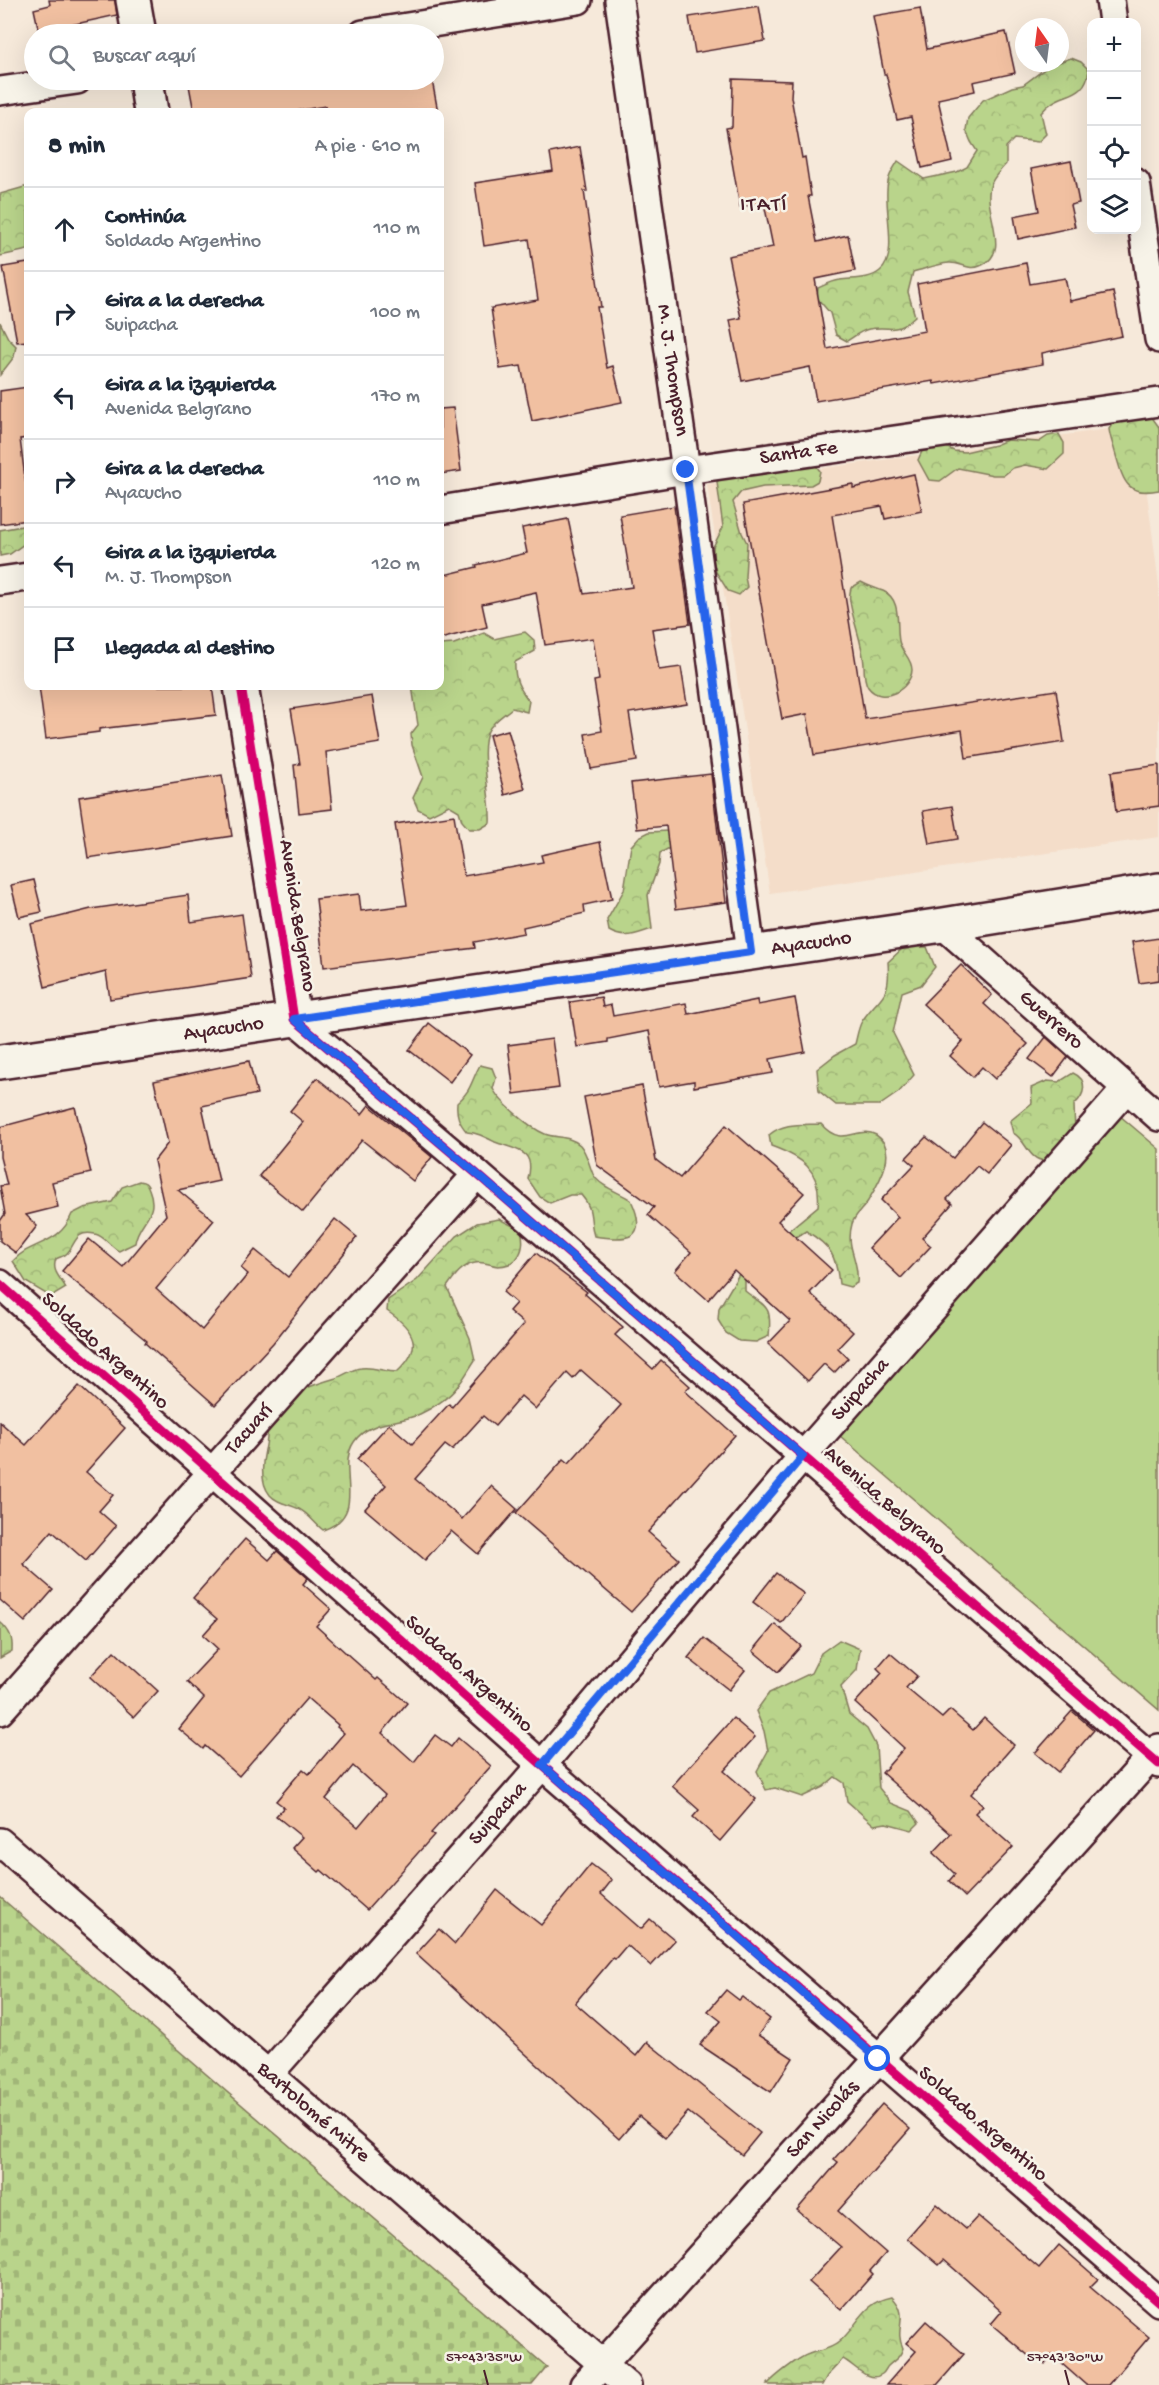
<!DOCTYPE html>
<html lang="es">
<head>
<meta charset="utf-8">
<style>
  :root { --surface:#fff; --page:#f6f6f7; --text:#1f2937; --muted:#747a83; --line:#e0e1e3 }
  body { margin:0; font-family:"Gochi Hand",sans-serif; background:var(--page); color:var(--text) }
  .controls { position:absolute; right:18px; top:18px; display:grid; overflow:hidden; border-radius:12px; box-shadow:0 6px 24px #0002 }
  .controls button { width:54px; height:54px; display:grid; place-items:center; padding:0; border:0; border-bottom:2px solid var(--line); background:var(--surface); color:var(--text); font:30px sans-serif }
  .compass { position:absolute; left:1015px; top:18px; width:54px; height:54px; border-radius:50%; background:var(--surface); box-shadow:0 6px 24px #0002; rotate:346deg }
  .stop { position:absolute; width:18px; height:18px; margin:-14px; border:4px solid #2563eb; border-radius:50%; background:#fff }
  .stop.end { background:#2563eb; border-color:#fff; box-shadow:0 2px 6px #0008 }
  .list { margin:0; padding:0; list-style:none }
  h2 { display:flex; justify-content:space-between; align-items:center; height:78px; margin:0; padding:0 24px; font-size:26px }
  h2 small { font-size:20px; font-weight:400; color:var(--muted) }
  .list li { display:grid; grid-template-columns:39px 1fr auto; gap:18px; align-items:center; box-sizing:border-box; height:84px; padding:0 24px; border-top:2px solid var(--line) }
  .list b { display:block; font-size:22px; white-space:nowrap }
  .list p { margin:0; font-size:20px; white-space:nowrap; color:var(--muted) }
  .list em { font-size:20px; font-style:normal; color:var(--muted) }
  .icon { flex:none; width:33px; height:33px; fill:none; stroke:currentColor; stroke-width:2; stroke-linecap:round; stroke-linejoin:round }
  .map { position:relative; flex:none; width:1159px; height:2385px; overflow:hidden }
  .search { position:absolute; background:var(--surface); box-shadow:0 6px 24px #0002; left:24px; top:24px; width:420px; height:66px; display:flex; align-items:center; gap:15px; box-sizing:border-box; padding:0 21px; border-radius:33px; color:var(--muted); font-size:22px }
  .panel { position:absolute; background:var(--surface); box-shadow:0 6px 24px #0002; left:24px; top:108px; width:420px; height:582px; border-radius:12px }
  .map>svg:first-child { display:block }
  .built { fill:#f4ddc9 }
  .forest { fill:url(#forest-crowns); stroke:#827a5b; stroke-width:1.5 }
  .cemetery { fill:url(#cemetery-stones); stroke:#827a5b; stroke-width:1.5 }
  .green { fill:#b9d48b; stroke:#827a5b; stroke-width:1.5 }
  .building { fill:#f1c0a1; stroke:#4a1f2b; stroke-width:1.5; fill-rule:evenodd }
  .lines { fill:none; stroke-linecap:round; stroke-linejoin:round }
  .street-casing { stroke:#4a1f2b; stroke-width:32 }
  .secondary-casing { stroke:#4a1f2b; stroke-width:38 }
  .street { stroke:#f7f3e8; stroke-width:27 }
  .secondary { stroke:#f7f3e8; stroke-width:33 }
  .cycleway-casing { stroke:#f7f3e8; stroke-width:13 }
  .cycleway { stroke:#d6006c; stroke-width:9 }
  .route { stroke:#2563eb; stroke-width:8 }
  .ticks { fill:none; stroke:#4a1f2b; stroke-width:2 }
  .labels { text-anchor:middle; dominant-baseline:central; stroke-width:5; stroke-linejoin:round; paint-order:stroke }
  .street-label { font-size:21px; fill:#4a1f2b; stroke:#f7f3e8 }
  .neighbourhood-label { font-size:22px; letter-spacing:1.5px; fill:#4a1f2b; stroke:#f7f3e8 }
  .ticks-label { font-size:15px; text-anchor:middle; fill:#4a1f2b; stroke:#f7f3e8; stroke-width:5; stroke-linejoin:round; paint-order:stroke }
</style>
</head>
<body>
<div class="map">
<svg width="1159" height="2385" viewBox="0 0 1159 2385">
  <defs>
    <pattern id="forest-crowns" width="20" height="18" patternUnits="userSpaceOnUse" patternTransform="scale(1.5)"><rect width="20" height="18" fill="#b9d48b"/><path d="M2 6a3 3 0 1 1 6 0M12 15a3 3 0 1 1 6 0" fill="none" stroke="#a1b678"/></pattern>
    <pattern id="cemetery-stones" width="16" height="16" patternUnits="userSpaceOnUse" patternTransform="scale(1.5)"><rect width="16" height="16" fill="#b9d48b"/><path d="M2 7V4a2 2 0 0 1 4 0v3zM10 15v-3a2 2 0 0 1 4 0v3z" fill="#a1b678"/></pattern>
  </defs>
  <rect width="100%" height="100%" fill="#f6e9da"/>
  <filter id="ink" filterUnits="userSpaceOnUse"><feTurbulence type="fractalNoise" baseFrequency=".0167" numOctaves="2"/><feDisplacementMap in="SourceGraphic" scale="12" xChannelSelector="R" yChannelSelector="G"/><feConvolveMatrix kernelMatrix="1 2 1 2 8 2 1 2 1" color-interpolation-filters="sRGB"/></filter>
  <g filter="url(#ink)">
    <polygon class="built" points="1138,425 1159,585 1159,837 770,893 707,484"/>
    <g class="forest">
      <path d="M1071,58L1081,62L1089,70C1085,102 1059,89 1041,113L1046,134L1038,142L1014,139L1006,147V164C1000,171 992,178 990,187C983,212 1013,253 980,266C969,271 960,262 949,263C937,264 925,269 913,272L908,292L915,316C893,336 894,325 869,329C862,330 853,337 847,341L836,335L830,313L817,298L818,288C825,285 832,281 840,280C853,278 869,280 880,271C900,255 882,205 888,182C889,174 894,168 898,161L924,179L957,172L967,167L977,151L971,142L966,130L968,118L983,100L1012,87L1023,85L1050,65Z"/>
      <polygon points="28,186 28,250 0,256 0,194"/>
      <polygon points="0,322 8,338 16,346 14,357 0,375"/>
      <path d="M1148,412L1159,427V490C1125,497 1123,479 1115,452C1113,444 1110,438 1109,429L1115,420Z"/>
      <polygon points="1059,434 1064,443 1064,454 1048,469 1025,465 1013,468 1004,475 993,475 958,468 940,481 929,480 918,460 923,449 944,446 954,451 965,452 995,445 1007,440 1039,442 1048,436"/>
      <polygon points="814,463 820,471 818,481 811,485 763,487 741,492 733,502 742,533 747,543 745,577 747,587 739,595 728,591 716,572 713,559 713,547 723,527 717,482 725,473"/>
      <polygon points="28,525 28,541 10,554 0,556 0,530"/>
      <path d="M861,582C868,586 875,588 883,591C902,599 896,624 899,641C901,652 912,658 912,670C911,689 882,706 868,687C864,681 864,672 864,665C863,643 853,623 850,601C849,597 850,592 851,588Z"/>
      <path d="M525,632L534,640L535,651L515,662C514,679 519,688 529,701L527,712L512,708C504,715 493,721 488,731C478,752 492,799 490,823L480,829H469L462,821L459,811L449,805L429,815L418,809L413,798L423,777L412,745L411,734L418,725L412,686H440V645L454,644L484,633L494,639Z"/>
      <path d="M685,830L679,843L660,853L659,864L648,895L652,929C635,934 625,940 609,931L607,920L624,890L631,846L639,837L649,832Z"/>
      <path d="M904,947H927L935,967L921,985L902,992L893,1033L914,1075L899,1092L880,1105H836L819,1091L817,1069L835,1055L855,1044C857,1037 858,1028 862,1021C880,994 891,1000 888,962Z"/>
      <path d="M480,1065L492,1068L496,1078L493,1089C500,1102 530,1128 545,1134C555,1138 571,1136 580,1145C587,1153 589,1165 593,1174C600,1187 619,1192 631,1200C650,1241 626,1241 594,1236C589,1219 594,1209 581,1195H570L550,1203L540,1197L528,1179C536,1149 516,1150 495,1142C485,1137 478,1133 467,1132C459,1123 456,1115 457,1103C472,1090 471,1081 480,1065Z"/>
      <path d="M1073,1073C1089,1080 1085,1095 1074,1105L1075,1133L1046,1161C1027,1160 1027,1140 1013,1133L1010,1121L1032,1103L1031,1088L1047,1081L1059,1082Z"/>
      <path d="M821,1124C843,1150 858,1124 876,1135C900,1150 878,1184 868,1201C863,1209 854,1216 852,1224C845,1249 860,1260 857,1283L850,1287L839,1284C836,1255 831,1246 806,1231L777,1249L755,1275L745,1280V1291C766,1308 772,1304 769,1336L756,1342L739,1341L726,1333L718,1320L719,1308L742,1269L818,1206C822,1169 801,1157 771,1146L769,1135C784,1122 802,1125 821,1124Z"/>
      <path d="M139,1181C145,1182 147,1183 149,1189C160,1216 138,1220 135,1243L119,1251C110,1247 105,1236 95,1234C73,1229 76,1247 65,1255C62,1257 59,1257 56,1259C51,1271 61,1278 66,1288L51,1297L26,1282L13,1261C32,1240 59,1246 72,1214L84,1208L112,1202L122,1187Z"/>
      <path d="M499,1219L521,1230C526,1248 519,1266 498,1266C490,1265 483,1261 475,1263C462,1265 454,1277 447,1287L470,1338L475,1360C469,1369 464,1379 457,1387C450,1397 431,1409 420,1414C399,1424 368,1420 354,1442C335,1470 370,1514 323,1530C314,1523 309,1514 299,1509C289,1504 278,1504 270,1495C260,1483 262,1464 265,1450C267,1443 267,1435 268,1428C269,1422 274,1417 278,1412C292,1391 312,1385 336,1378C345,1375 351,1369 361,1368C372,1366 385,1372 397,1372C425,1347 414,1329 387,1311L388,1300L417,1280L457,1236L477,1223Z"/>
      <path d="M0,1622C10,1631 13,1638 12,1651L0,1658Z"/>
      <polygon points="839,1640 860,1649 857,1670 841,1687 849,1714 867,1729 876,1746 879,1788 891,1803 911,1811 919,1823 912,1830 886,1823 874,1825 847,1801 844,1783 835,1777 823,1787 802,1797 775,1788 766,1790 757,1771 768,1751 764,1731 756,1711 769,1693 811,1673 821,1653"/>
      <path d="M892,2297C911,2316 893,2328 903,2348C900,2358 895,2359 888,2366C886,2368 885,2372 882,2374C868,2384 855,2365 843,2359L827,2376L822,2385H767C774,2377 799,2357 809,2354C820,2350 830,2350 839,2342C859,2325 862,2303 892,2297Z"/>
    </g>
    <polygon class="cemetery" points="0,1897 547,2367 532,2385 0,2385"/>
    <polygon class="green" points="1119,1115 1159,1149 1159,1710 840,1436"/>
    <g class="building">
      <polygon points="49,0 115,0 117,15 39,32 34,9 50,5"/>
      <polygon points="759,6 765,41 695,53 689,17"/>
      <polygon points="920,8 927,49 1006,32 1015,73 973,82 975,91 938,99 952,161 922,168 911,117 897,120 886,74 884,74 873,16"/>
      <polygon points="733,79 792,81 791,97 802,158 805,157 811,196 808,196 817,242 848,235 855,271 815,279 827,349 925,331 917,284 1026,263 1030,284 1065,278 1070,301 1113,292 1122,336 1042,353 1043,364 934,384 933,381 816,401 810,367 742,381 730,320 741,318 728,256 773,247 764,203 740,207 726,128 732,127"/>
      <polygon points="188,80 256,80 257,86 294,80 432,80 438,112 326,112 325,106 290,112 194,112"/>
      <polygon points="580,147 587,191 584,191 601,307 597,307 607,368 613,366 622,402 532,421 521,366 500,369 491,308 538,300 529,239 484,246 475,183 553,171 550,153"/>
      <polygon points="1071,161 1079,203 1070,205 1075,227 1018,239 1014,216 1039,211 1031,169"/>
      <polygon points="28,263 28,341 17,342 3,267"/>
      <polygon points="28,387 28,438 20,439 28,501 28,520 0,524 0,391"/>
      <polygon points="453,408 461,471 440,474 440,409"/>
      <polygon points="914,474 922,511 885,519 882,506 832,515 865,719 1056,690 1064,742 966,758 962,730 814,755 807,714 782,719 743,504 853,484 853,488"/>
      <polygon points="674,506 690,624 652,629 659,670 681,667 687,704 629,713 637,761 591,769 585,734 602,731 594,681 599,680 593,638 545,645 536,592 482,604 487,627 440,639 440,576 477,567 476,565 527,553 522,528 568,519 584,594 632,587 620,515"/>
      <polygon points="39,686 212,686 216,715 99,729 99,732 46,739"/>
      <polygon points="372,696 380,743 326,752 332,809 299,813 294,765 300,764 291,709"/>
      <polygon points="508,730 525,789 505,795 489,735"/>
      <polygon points="1159,765 1159,806 1116,812 1111,772"/>
      <polygon points="711,774 726,902 676,909 666,826 637,829 631,783"/>
      <polygon points="222,775 232,836 88,858 79,797"/>
      <polygon points="952,806 958,839 929,844 923,811"/>
      <polygon points="454,815 464,876 543,862 541,855 600,842 612,899 584,905 585,913 523,927 524,933 474,942 475,948 324,967 316,899 359,894 361,911 407,905 395,824"/>
      <polygon points="34,880 42,912 19,917 11,885"/>
      <polygon points="188,895 191,922 242,914 251,978 110,999 106,972 45,987 31,924 91,909"/>
      <polygon points="1159,938 1159,980 1139,983 1132,942"/>
      <polygon points="961,965 992,995 984,1004 1028,1044 995,1079 982,1067 973,1077 950,1056 963,1041 923,1004"/>
      <polygon points="601,997 603,1007 611,1005 613,1016 686,1003 688,1014 757,1000 758,1005 795,998 805,1052 770,1059 773,1073 694,1087 694,1081 659,1087 649,1031 608,1039 608,1042 577,1047 570,1002"/>
      <polygon points="429,1023 470,1055 450,1082 409,1050"/>
      <polygon points="1046,1037 1068,1057 1053,1077 1029,1059"/>
      <polygon points="552,1039 559,1088 514,1094 508,1045"/>
      <polygon points="249,1061 257,1094 202,1106 219,1181 178,1190 214,1220 156,1289 202,1330 248,1274 241,1268 255,1250 288,1277 335,1219 357,1237 273,1343 215,1405 145,1343 147,1341 62,1271 89,1239 123,1267 166,1215 154,1161 168,1143 154,1081"/>
      <polygon points="317,1078 362,1114 369,1105 432,1157 413,1181 362,1140 303,1212 259,1176 303,1122 290,1111"/>
      <polygon points="642,1086 656,1160 680,1178 726,1125 804,1193 778,1221 832,1270 810,1293 853,1332 838,1348 848,1358 834,1373 824,1364 808,1381 768,1344 790,1321 734,1270 708,1300 675,1271 691,1252 648,1215 654,1207 597,1165 584,1097"/>
      <polygon points="75,1107 91,1173 52,1182 58,1207 26,1215 37,1226 16,1253 0,1241 0,1221 5,1214 0,1186 7,1185 0,1157 0,1127"/>
      <polygon points="982,1122 1011,1145 987,1174 977,1166 947,1199 952,1204 922,1238 931,1246 901,1278 869,1248 898,1217 881,1200 914,1165 906,1158 926,1137 953,1158"/>
      <polygon points="536,1253 587,1292 585,1294 623,1327 615,1335 653,1369 661,1360 690,1386 685,1391 735,1435 648,1532 679,1559 631,1612 516,1513 564,1459 569,1463 621,1405 581,1370 573,1379 567,1373 536,1409 521,1396 495,1426 483,1416 452,1450 445,1445 415,1479 462,1519 491,1486 517,1509 478,1554 451,1531 425,1560 365,1509 386,1485 357,1459 389,1424 412,1444 449,1404 452,1407 524,1324 509,1311 516,1303 503,1292"/>
      <polygon points="79,1386 125,1428 86,1472 113,1495 99,1511 116,1526 86,1561 52,1531 23,1564 53,1590 25,1622 0,1600 0,1422 26,1445"/>
      <path d="M245,1539L269,1560L277,1551L308,1578L303,1584L331,1609L316,1626L376,1680L378,1678L407,1703L382,1733L414,1762L435,1735L451,1747L458,1738L491,1766L431,1833L434,1835L367,1910L321,1870L319,1872L292,1848L302,1837L276,1816L284,1807L276,1801L303,1769L309,1774L344,1733L337,1727L338,1725L307,1698L239,1776L205,1746L203,1749L179,1729L204,1698L187,1682L218,1649L203,1635L217,1619L193,1598ZM353,1766L385,1795L358,1827L326,1799Z"/>
      <polygon points="776,1573 804,1594 781,1623 753,1602"/>
      <polygon points="775,1624 801,1646 778,1672 753,1651"/>
      <polygon points="704,1638 745,1670 729,1690 688,1658"/>
      <polygon points="114,1651 158,1691 134,1717 90,1677"/>
      <polygon points="890,1653 917,1676 906,1688 942,1718 950,1710 973,1730 984,1718 1014,1745 971,1794 983,1805 975,1813 1013,1847 965,1897 949,1881 955,1874 933,1853 951,1834 882,1773 904,1748 855,1703 882,1673 877,1668"/>
      <polygon points="1072,1711 1094,1730 1058,1772 1035,1753"/>
      <polygon points="733,1718 755,1737 724,1771 756,1799 720,1841 693,1817 699,1810 672,1786"/>
      <polygon points="591,1864 612,1880 601,1894 641,1929 650,1919 675,1940 651,1966 627,1945 615,1959 613,1958 575,2003 636,2056 647,2042 760,2133 742,2155 688,2112 665,2138 639,2116 619,2139 416,1954 439,1929 455,1944 497,1890 541,1925"/>
      <polygon points="726,1990 739,2000 742,1997 770,2019 758,2035 793,2058 771,2092 700,2045 721,2021 708,2011"/>
      <polygon points="882,2104 910,2129 838,2211 886,2253 870,2271 873,2274 841,2310 809,2282 841,2247 797,2210 838,2162 834,2159"/>
      <polygon points="937,2204 966,2229 978,2216 1039,2268 1059,2245 1098,2279 1090,2287 1149,2337 1108,2385 1086,2385 1052,2355 1045,2364 1033,2354 1030,2357 991,2324 1002,2311 944,2260 939,2265 907,2238"/>
      <polygon points="926,2321 964,2354 937,2385 886,2385 916,2351 906,2343"/>
    </g>
    <g class="lines">
      <defs>
        <g id="street">
          <path id="s1" d="M619,0L686,470L751,952"/>
          <polyline points="1110,0 1113,22"/>
          <polyline points="363,34 578,0"/>
          <polyline points="0,91 77,80"/>
          <polyline points="1136,183 1159,339"/>
          <path id="s2" d="M440,510L686,470L1159,402"/>
          <polyline points="0,581 28,577"/>
          <path id="s3" d="M943,925L1159,1117"/>
          <polyline points="294,1019 477,1174 1159,1764"/>
          <polyline points="0,1284 542,1765 1159,2302"/>
          <path id="s4" d="M0,1711L477,1174"/>
          <path id="s5" d="M0,1842L627,2385"/>
          <path id="s6" d="M268,2075L542,1765L803,1456L1126,1089"/>
          <path id="s7" d="M584,2385L1159,1748"/>
        </g>
        <g id="secondary">
          <polyline points="133,0 139,34"/>
          <polyline points="146,80 151,112"/>
          <polyline points="241,686 294,1019"/>
          <path id="s8" d="M0,1062L943,925L1159,890"/>
        </g>
      </defs>
      <use href="#street" class="street-casing"/>
      <use href="#secondary" class="secondary-casing"/>
      <use href="#street" class="street"/>
      <use href="#secondary" class="secondary"/>
      <defs>
        <g id="cycleway">
          <polyline points="241,686 294,1019 477,1174 1159,1764"/>
          <polyline points="0,1284 542,1765 1159,2302"/>
        </g>
      </defs>
      <use href="#cycleway" class="cycleway-casing"/>
      <use href="#cycleway" class="cycleway"/>
    </g>
  </g>
  <g class="lines" filter="url(#ink)">
    <polyline class="route" points="686,470 751,952 294,1019 477,1174 803,1456 542,1765 878,2059"/>
  </g>
  <path class="ticks" d="M484,2370L488,2385M1065,2370L1069,2385"/>
  <g class="labels">
    <g class="street-label">
      <text stroke="none"><textPath href="#s1" startOffset="374">M. J. Thompson</textPath></text>
      <text stroke="none"><textPath href="#s2" startOffset="363">Santa Fe</textPath></text>
      <text transform="translate(296 916) rotate(81)">Avenida Belgrano</text>
      <text stroke="none"><textPath href="#s8" startOffset="820">Ayacucho</textPath></text>
      <text stroke="none"><textPath href="#s3" startOffset="144">Guerrero</textPath></text>
      <text stroke="none"><textPath href="#s8" startOffset="226">Ayacucho</textPath></text>
      <text transform="translate(104 1352) rotate(42)">Soldado Argentino</text>
      <text stroke="none"><textPath href="#s6" startOffset="906">Suipacha</textPath></text>
      <text stroke="none"><textPath href="#s4" startOffset="376">Tacuarí</textPath></text>
      <text transform="translate(884 1502) rotate(41)">Avenida Belgrano</text>
      <text transform="translate(468 1675) rotate(42)">Soldado Argentino</text>
      <text stroke="none"><textPath href="#s6" startOffset="348">Suipacha</textPath></text>
      <text stroke="none"><textPath href="#s5" startOffset="414">Bartolomé Mitre</textPath></text>
      <text stroke="none"><textPath href="#s7" startOffset="357">San Nicolás</textPath></text>
      <text transform="translate(982 2125) rotate(41)">Soldado Argentino</text>
    </g>
    <g class="neighbourhood-label">
      <text x="764" y="206">ITATÍ</text>
    </g>
  </g>
  <g class="ticks-label">
    <text x="484" y="2361">57°43'35"W</text>
    <text x="1065" y="2361">57°43'30"W</text>
  </g>
</svg>
<div class="controls">
<button>+</button>
<button>−</button>
<button><svg class="icon" aria-label="locate" viewBox="0 0 24 24"><circle cx="12" cy="12" r="6"/><path d="M12 2v4M12 18v4M2 12h4M18 12h4"/></svg></button>
<button><svg class="icon" aria-label="layers" viewBox="0 0 24 24"><path d="M12 4l9 5-9 5-9-5zM3 14l9 5 9-5"/></svg></button>
</div>
<svg class="compass" viewBox="-18 -18 36 36"><path d="M0-13l5 13h-10z" fill="#e53935"/><path d="M0 13l5-13h-10z" fill="#747a83"/></svg>
<div class="stop" style="left:878px;top:2059px"></div>
<div class="stop end" style="left:686px;top:470px"></div>
<div class="search"><svg class="icon" aria-label="search" viewBox="0 0 24 24"><circle cx="10" cy="10" r="6"/><path d="M15 15l6 6"/></svg>Buscar aquí</div>
<section class="panel">
<h2>8 min<small>A pie · 610 m</small></h2>
<ul class="list">
<li><svg class="icon" aria-label="ahead" viewBox="0 0 24 24"><path d="M12 20V5M6 11l6-6 6 6"/></svg><div><b>Continúa</b><p>Soldado Argentino</p></div><em>110 m</em></li>
<li><svg class="icon" aria-label="right" viewBox="0 0 24 24"><path d="M7 20v-9h11M14 6l5 5-5 5"/></svg><div><b>Gira a la derecha</b><p>Suipacha</p></div><em>100 m</em></li>
<li><svg class="icon" aria-label="left" viewBox="0 0 24 24"><path d="M17 20v-9H6M10 6l-5 5 5 5"/></svg><div><b>Gira a la izquierda</b><p>Avenida Belgrano</p></div><em>170 m</em></li>
<li><svg class="icon" aria-label="right" viewBox="0 0 24 24"><path d="M7 20v-9h11M14 6l5 5-5 5"/></svg><div><b>Gira a la derecha</b><p>Ayacucho</p></div><em>110 m</em></li>
<li><svg class="icon" aria-label="left" viewBox="0 0 24 24"><path d="M17 20v-9H6M10 6l-5 5 5 5"/></svg><div><b>Gira a la izquierda</b><p>M. J. Thompson</p></div><em>120 m</em></li>
<li><svg class="icon" aria-label="arrive" viewBox="0 0 24 24"><path d="M6 21V4h12l-3 4 3 4H6"/></svg><div><b>Llegada al destino</b></div></li>
</ul>
</section>
</div>
</body>
</html>
